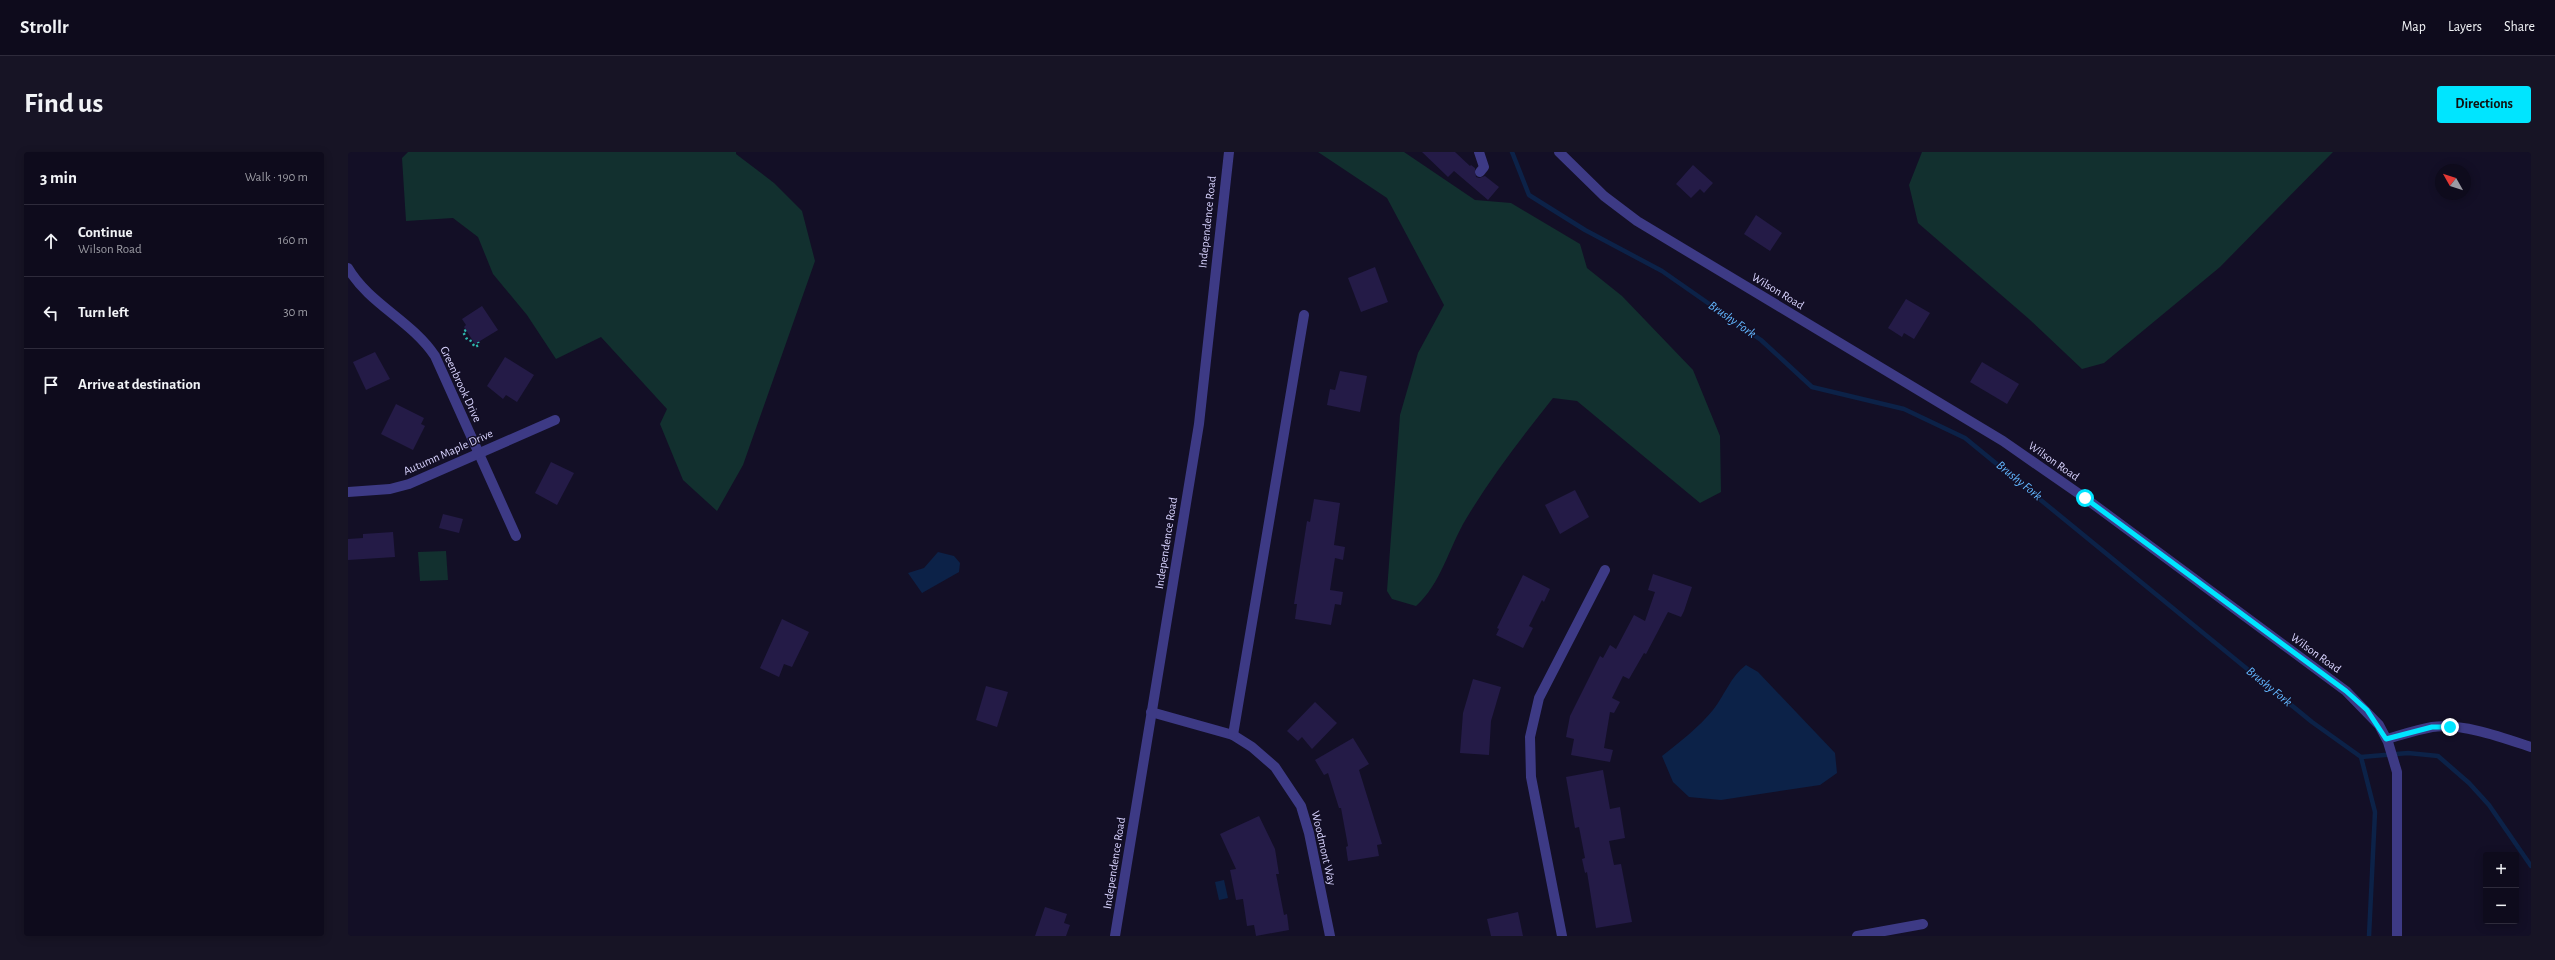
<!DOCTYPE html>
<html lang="en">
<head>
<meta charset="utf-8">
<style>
  :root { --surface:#0e0b1c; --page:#171425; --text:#f1f3f6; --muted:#9b9ba3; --line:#2e2b3b; --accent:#00e5ff }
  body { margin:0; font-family:"Alegreya Sans",sans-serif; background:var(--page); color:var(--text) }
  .controls { position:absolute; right:12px; bottom:12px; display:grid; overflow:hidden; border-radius:4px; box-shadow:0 2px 10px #0003 }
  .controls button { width:36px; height:36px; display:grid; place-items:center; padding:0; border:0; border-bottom:1px solid var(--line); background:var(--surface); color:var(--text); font:20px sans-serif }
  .compass { position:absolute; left:2087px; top:12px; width:36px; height:36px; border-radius:50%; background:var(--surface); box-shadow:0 2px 10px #0003; rotate:309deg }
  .stop { position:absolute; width:12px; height:12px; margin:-9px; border:3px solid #00e5ff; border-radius:50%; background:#fff }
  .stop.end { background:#00e5ff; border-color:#fff; box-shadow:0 1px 4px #0008 }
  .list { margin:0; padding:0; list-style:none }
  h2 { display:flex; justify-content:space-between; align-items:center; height:52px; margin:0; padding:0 16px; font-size:17px }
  h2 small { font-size:13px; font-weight:400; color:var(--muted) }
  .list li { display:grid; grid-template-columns:26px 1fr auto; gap:12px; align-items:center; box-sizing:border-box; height:72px; padding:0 16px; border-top:1px solid var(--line) }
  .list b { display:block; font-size:15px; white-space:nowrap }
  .list p { margin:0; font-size:13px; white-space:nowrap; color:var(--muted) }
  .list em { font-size:13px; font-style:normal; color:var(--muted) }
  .icon { flex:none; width:22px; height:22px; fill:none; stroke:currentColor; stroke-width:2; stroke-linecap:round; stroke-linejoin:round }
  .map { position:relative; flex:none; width:2183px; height:784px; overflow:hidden; border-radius:4px }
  header { display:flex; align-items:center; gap:24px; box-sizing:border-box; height:56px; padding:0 20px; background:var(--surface); border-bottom:1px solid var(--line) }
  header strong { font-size:19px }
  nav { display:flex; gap:22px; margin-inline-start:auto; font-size:14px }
  .intro { display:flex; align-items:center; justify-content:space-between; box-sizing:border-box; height:96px; padding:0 24px }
  h1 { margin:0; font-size:28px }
  .button { padding:10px 18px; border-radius:4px; background:var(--accent); color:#111; font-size:14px; font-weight:700 }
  main { display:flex; gap:24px; padding:0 24px }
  aside { flex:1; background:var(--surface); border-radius:4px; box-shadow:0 2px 10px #0003 }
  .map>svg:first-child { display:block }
  .green { fill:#12302f }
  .water { fill:#0c2248 }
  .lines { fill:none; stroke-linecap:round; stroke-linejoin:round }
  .stream { stroke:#0c2248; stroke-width:4.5 }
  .building { fill:#241b47 }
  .path { stroke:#2fb8b0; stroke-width:2.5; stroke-dasharray:2 3; stroke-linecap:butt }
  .minor { stroke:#3d3a85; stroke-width:10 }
  .route { stroke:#00e5ff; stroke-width:5 }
  .labels { text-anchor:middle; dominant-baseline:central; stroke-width:3; stroke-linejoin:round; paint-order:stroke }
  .street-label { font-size:12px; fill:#d9d4ff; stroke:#130f26 }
  .water-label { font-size:13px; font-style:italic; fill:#62b6ff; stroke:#130f26 }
</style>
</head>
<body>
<header>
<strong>Strollr</strong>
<nav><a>Map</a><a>Layers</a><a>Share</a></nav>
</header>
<div class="intro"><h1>Find us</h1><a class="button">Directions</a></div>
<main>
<aside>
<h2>3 min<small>Walk · 190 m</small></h2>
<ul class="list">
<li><svg class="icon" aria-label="ahead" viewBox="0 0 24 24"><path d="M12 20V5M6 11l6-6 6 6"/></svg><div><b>Continue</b><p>Wilson Road</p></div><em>160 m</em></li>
<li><svg class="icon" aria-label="left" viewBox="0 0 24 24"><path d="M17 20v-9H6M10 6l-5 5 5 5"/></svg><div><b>Turn left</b></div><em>30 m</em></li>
<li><svg class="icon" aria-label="arrive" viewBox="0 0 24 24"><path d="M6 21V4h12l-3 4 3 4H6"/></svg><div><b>Arrive at destination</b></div></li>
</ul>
</aside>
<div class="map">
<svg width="2183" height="784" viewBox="0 0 2183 784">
  <rect width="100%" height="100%" fill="#130f26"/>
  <g class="green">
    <polygon points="60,0 388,0 388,2 426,31 454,59 467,109 395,313 369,359 335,328 312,272 319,257 253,185 208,207 179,163 145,122 130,85 105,66 58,69 54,6"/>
    <path d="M970,0H1056L1127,48L1163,51L1232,92L1239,116L1274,144L1345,218L1372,284L1373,340L1352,351L1229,249L1205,246C1174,285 1143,325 1118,367C1101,395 1093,432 1068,454L1044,447L1039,439L1052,263L1070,201L1096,153L1039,46Z"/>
    <polygon points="1574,0 1985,0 1872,115 1756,211 1734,217 1681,167 1570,71 1561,33"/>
    <polygon points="98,399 100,428 72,429 70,400"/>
  </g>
  <g class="water">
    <polygon points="590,400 606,404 612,411 611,420 574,441 560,421 576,416"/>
    <path d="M1398,513L1410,520L1487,601L1489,621L1472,633L1373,648L1341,645L1325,630L1314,604C1332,590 1351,575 1365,558C1377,543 1382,525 1398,513Z"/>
    <polygon points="876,728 880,746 871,748 867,730"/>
  </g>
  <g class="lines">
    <g class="stream">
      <polyline points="1164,0 1181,43 1237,78 1314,119 1413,188 1464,235 1556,257 1617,286 1964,570 2013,605 2027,660 2021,784"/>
      <polyline points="2013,605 2060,601 2090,604 2121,631 2141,653 2183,714"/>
    </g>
  </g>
  <g class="building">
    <polygon points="1074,0 1107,0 1122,14 1123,13 1127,16 1128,25 1131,26 1137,24 1151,35 1140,48 1106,19 1100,25"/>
    <polygon points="1345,13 1365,31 1356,41 1352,37 1343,46 1328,32"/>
    <polygon points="1408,63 1434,81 1422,99 1396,82"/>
    <polygon points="1027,115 1040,150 1013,160 1000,126"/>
    <polygon points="1558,147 1582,161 1566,187 1556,181 1554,185 1540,176"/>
    <polygon points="134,154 150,178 127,192 116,175 118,173 114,167"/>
    <polygon points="27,200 42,227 18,238 5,210"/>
    <polygon points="157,205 186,223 169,250 158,243 155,247 139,234"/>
    <polygon points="1634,210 1671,232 1659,252 1622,230"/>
    <polygon points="992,219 1019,224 1012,260 979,253 982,237 987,238"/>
    <polygon points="48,252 76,266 73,272 77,274 65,298 33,282"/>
    <polygon points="203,310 226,321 209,353 187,341"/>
    <polygon points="1227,338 1241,365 1212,382 1197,353"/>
    <polygon points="966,347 992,351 986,393 997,395 995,408 987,406 982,438 995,440 993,453 987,452 983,473 947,467 949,452 946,452 959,369 962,370"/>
    <polygon points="95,362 115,367 111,381 91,376"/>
    <polygon points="45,380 47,405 0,408 0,387 15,386 15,382"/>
    <polygon points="1305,422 1344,435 1336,459 1333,465 1320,460 1298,502 1296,501 1281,527 1275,524 1264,546 1272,550 1266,561 1262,560 1256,596 1265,598 1262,610 1223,603 1226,587 1218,585 1222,564 1252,504 1255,506 1262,493 1268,497 1286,463 1297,469 1307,440 1300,438"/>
    <polygon points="1175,423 1202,437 1196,450 1194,448 1181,474 1185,476 1175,496 1148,483 1151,477 1149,476"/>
    <polygon points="434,467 461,480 444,515 436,512 431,525 412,516"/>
    <polygon points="1125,527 1153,535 1143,569 1141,603 1112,601 1115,561"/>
    <polygon points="638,534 660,540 649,575 628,568"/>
    <polygon points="967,550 989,571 964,597 954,585 950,589 939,579"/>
    <polygon points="1005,586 1021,612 1011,618 1034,692 1029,693 1031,704 1000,709 998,695 1000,694 993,656 991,656 980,621 976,623 967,608"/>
    <polygon points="1255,618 1262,657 1272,655 1277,686 1261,689 1266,713 1273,712 1284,770 1248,776 1239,720 1237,721 1234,707 1237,706 1231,675 1227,676 1218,625"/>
    <polygon points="911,664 927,697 931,722 928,722 936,763 939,762 941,778 908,784 906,773 899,774 895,747 888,748 882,718 888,717 872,682"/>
    <polygon points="697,755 719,762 716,771 722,773 718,784 687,784"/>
    <polygon points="1170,760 1175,784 1143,784 1139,767"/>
  </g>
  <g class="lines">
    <g class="path">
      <polyline points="118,178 115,180 120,189"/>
      <polyline points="122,188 127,195 131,193 130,190"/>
    </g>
    <g class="minor">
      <polyline points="1131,0 1136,15 1132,20"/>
      <polyline points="1211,0 1256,44 1289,69 1655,289 1737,346 1998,539 2031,573 2040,590 2049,620 2049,784"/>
      <path d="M0,116C21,152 64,169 87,204L168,384"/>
      <polyline points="0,340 42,337 61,332 207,268"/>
      <polyline points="803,560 885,583 904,595 927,615 953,654 961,681 982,784"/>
      <polyline points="885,583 956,163"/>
      <path d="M2039,587C2053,583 2068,578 2084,575C2115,571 2153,585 2183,595"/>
      <polyline points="767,784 851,272 881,0"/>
      <polyline points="1214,784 1183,625 1182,585 1191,546 1257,418"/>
      <polyline points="1509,784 1575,772"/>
    </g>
  </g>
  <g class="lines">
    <polyline class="route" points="1737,346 1998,539 2019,558 2038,587 2084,575 2102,575"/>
  </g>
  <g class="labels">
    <g class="street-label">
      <text transform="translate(859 70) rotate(-84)">Independence Road</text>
      <text transform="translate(1430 139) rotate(31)">Wilson Road</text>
      <text transform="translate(113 232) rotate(65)">Greenbrook Drive</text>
      <text transform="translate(100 300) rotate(-24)">Autumn Maple Drive</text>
      <text transform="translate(1706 309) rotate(35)">Wilson Road</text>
      <text transform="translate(818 391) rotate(-81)">Independence Road</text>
      <text transform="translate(1968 501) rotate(36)">Wilson Road</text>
      <text transform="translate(976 696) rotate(77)">Woodmont Way</text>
      <text transform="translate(766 711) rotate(-81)">Independence Road</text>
    </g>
    <g class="water-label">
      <text transform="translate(1384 168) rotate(35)">Brushy Fork</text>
      <text transform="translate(1671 329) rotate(39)">Brushy Fork</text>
      <text transform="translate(1921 535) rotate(39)">Brushy Fork</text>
    </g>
  </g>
</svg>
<div class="controls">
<button>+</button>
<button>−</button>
</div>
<svg class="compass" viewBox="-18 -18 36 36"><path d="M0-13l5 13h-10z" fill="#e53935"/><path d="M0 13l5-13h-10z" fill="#9b9ba3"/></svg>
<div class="stop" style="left:1737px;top:346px"></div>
<div class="stop end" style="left:2102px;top:575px"></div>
</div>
</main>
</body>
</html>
